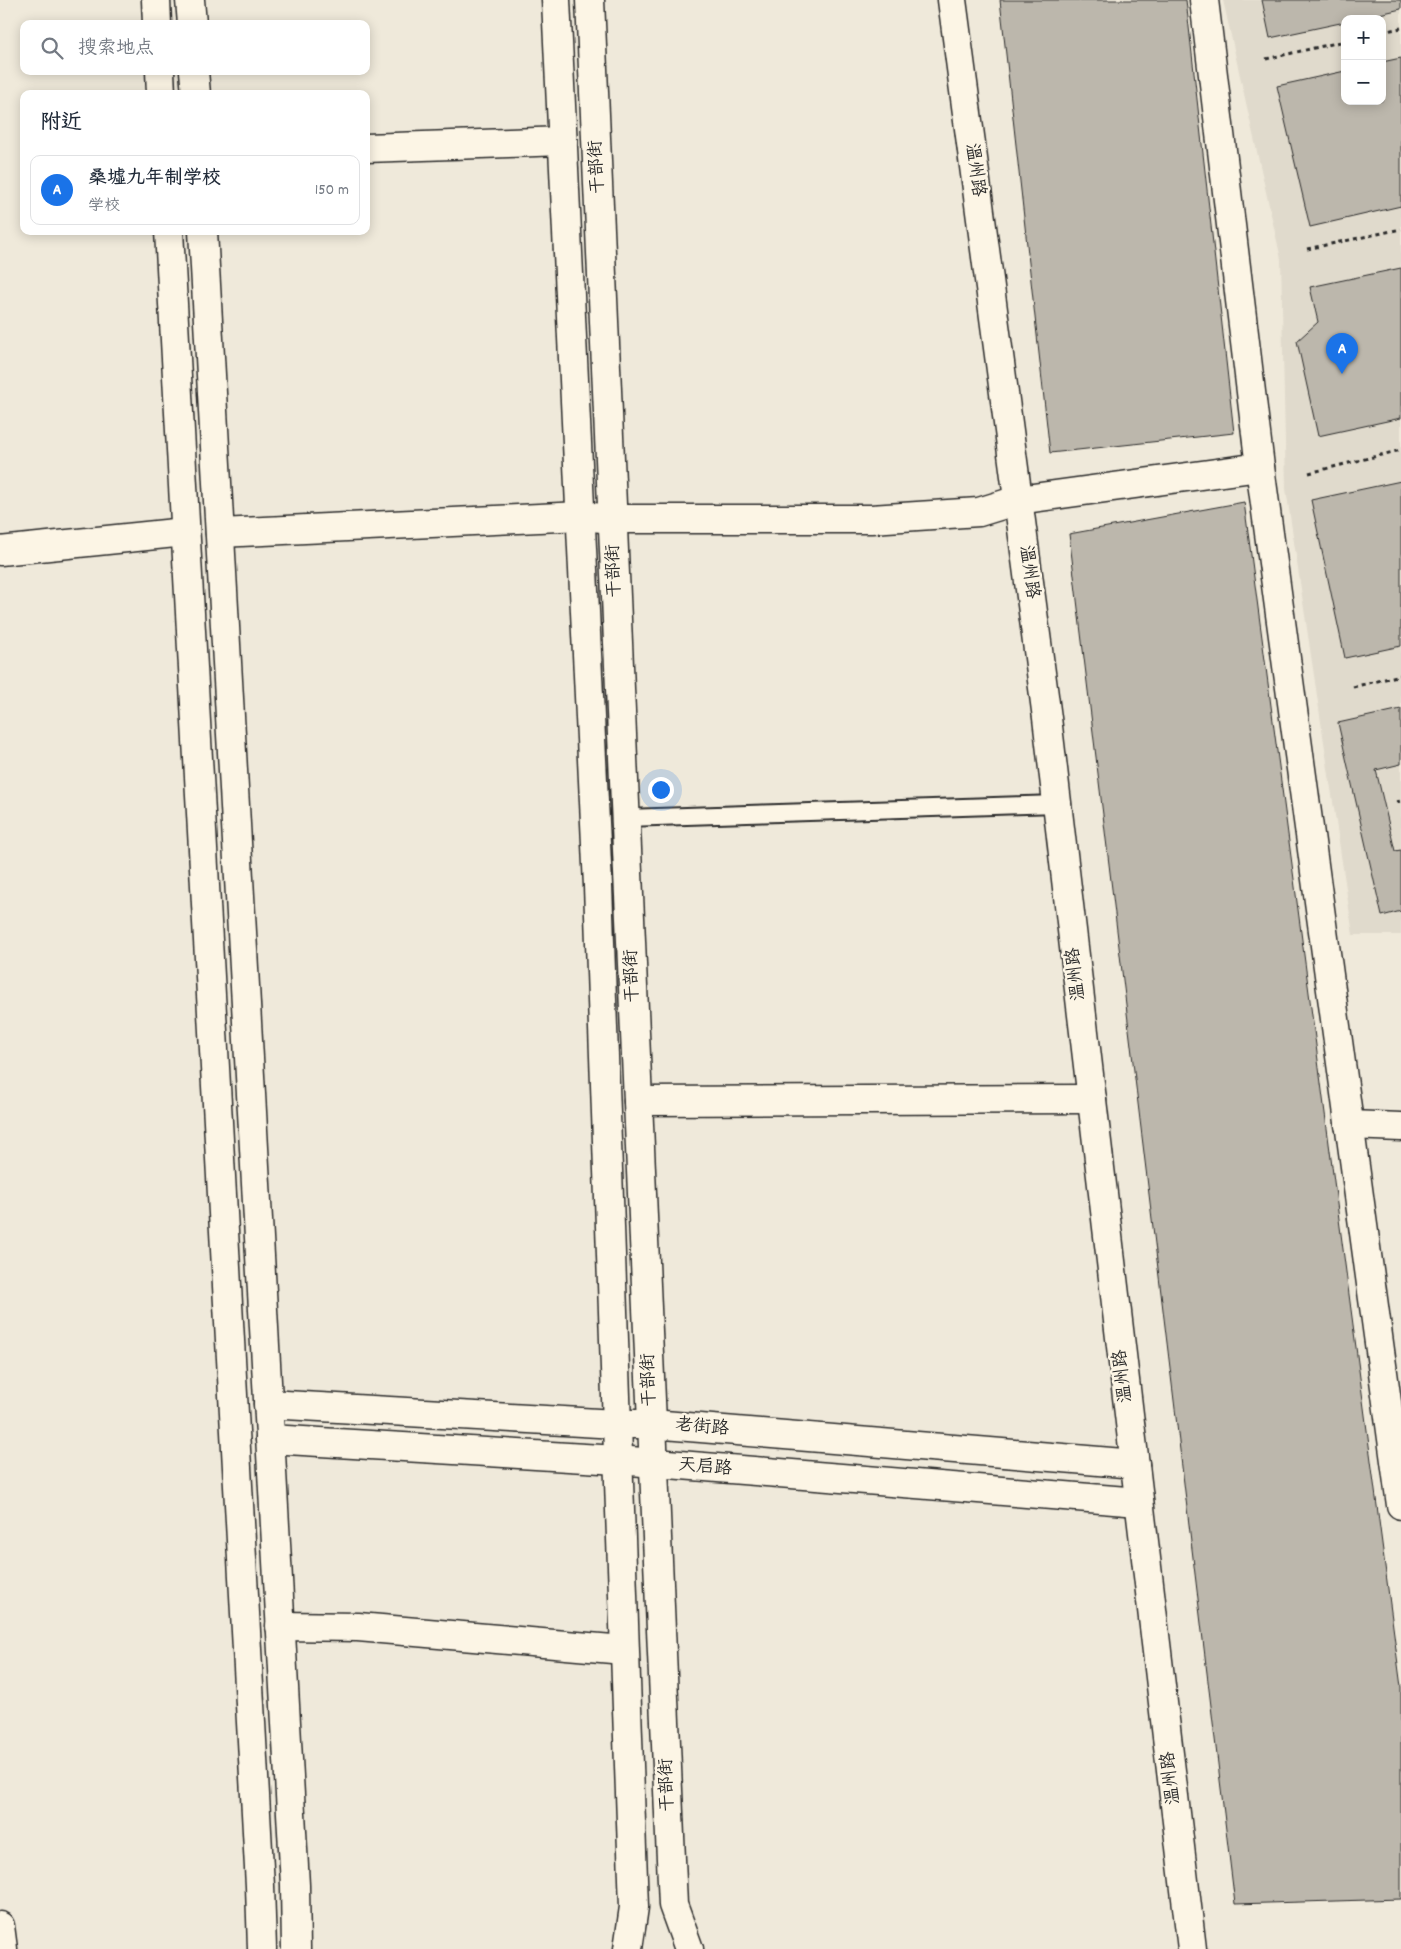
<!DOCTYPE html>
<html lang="zh">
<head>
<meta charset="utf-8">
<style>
  :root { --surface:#fff; --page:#f6f6f7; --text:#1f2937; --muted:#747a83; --line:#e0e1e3; --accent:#1a73e8 }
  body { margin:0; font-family:Dekko,"LXGW WenKai TC",sans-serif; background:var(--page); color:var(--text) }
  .controls { position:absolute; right:15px; top:15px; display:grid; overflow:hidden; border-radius:10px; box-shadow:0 2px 12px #0003 }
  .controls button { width:45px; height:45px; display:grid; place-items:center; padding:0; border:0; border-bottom:1px solid var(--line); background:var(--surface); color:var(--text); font:25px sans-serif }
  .you { position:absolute; left:660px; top:789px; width:18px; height:18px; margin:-12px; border:4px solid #fff; border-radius:50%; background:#1a73e8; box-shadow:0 0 0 8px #1a73e833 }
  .badge { display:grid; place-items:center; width:32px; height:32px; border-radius:50%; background:var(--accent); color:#fff; font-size:16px; font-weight:700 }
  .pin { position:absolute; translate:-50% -41px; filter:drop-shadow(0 1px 2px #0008) }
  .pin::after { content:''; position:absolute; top:26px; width:18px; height:15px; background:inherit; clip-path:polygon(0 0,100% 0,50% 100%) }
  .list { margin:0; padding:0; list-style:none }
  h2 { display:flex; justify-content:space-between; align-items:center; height:65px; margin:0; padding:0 20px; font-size:21px }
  h2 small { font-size:16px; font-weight:400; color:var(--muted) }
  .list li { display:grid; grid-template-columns:32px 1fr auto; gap:15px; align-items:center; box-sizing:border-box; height:70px; margin:0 10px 10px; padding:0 10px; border:1px solid var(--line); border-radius:10px }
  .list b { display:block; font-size:19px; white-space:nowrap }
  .list p { margin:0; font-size:16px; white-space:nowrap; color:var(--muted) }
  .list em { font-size:16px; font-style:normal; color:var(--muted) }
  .icon { flex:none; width:28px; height:28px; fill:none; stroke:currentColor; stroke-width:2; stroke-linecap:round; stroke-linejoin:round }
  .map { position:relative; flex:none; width:1401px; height:1949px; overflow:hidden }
  .search { position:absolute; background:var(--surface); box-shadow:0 2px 12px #0003; left:20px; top:20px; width:350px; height:55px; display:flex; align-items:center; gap:12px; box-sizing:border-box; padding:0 18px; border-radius:10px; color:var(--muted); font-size:19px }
  .panel { position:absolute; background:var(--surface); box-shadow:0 2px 12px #0003; left:20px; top:90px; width:350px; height:145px; border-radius:10px }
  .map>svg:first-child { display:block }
  .built { fill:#e0dacc; fill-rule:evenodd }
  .building { fill:#bcb7ac; stroke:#2b2b2b }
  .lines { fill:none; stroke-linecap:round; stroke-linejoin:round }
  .service-casing { stroke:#2b2b2b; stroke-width:20 }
  .minor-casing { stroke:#2b2b2b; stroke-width:31 }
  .secondary-casing { stroke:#2b2b2b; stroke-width:31 }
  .path { stroke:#2b2b2b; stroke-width:3; stroke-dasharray:4 4; stroke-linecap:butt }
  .service { stroke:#fcf5e5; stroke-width:16 }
  .minor { stroke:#fcf5e5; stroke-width:28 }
  .secondary { stroke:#fcf5e5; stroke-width:28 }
  .labels { text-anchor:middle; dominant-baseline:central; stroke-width:5; stroke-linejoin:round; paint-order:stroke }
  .street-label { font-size:18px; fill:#2b2b2b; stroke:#fcf5e5 }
</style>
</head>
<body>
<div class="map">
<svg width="1401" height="1949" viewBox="0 0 1401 1949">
  <rect width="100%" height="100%" fill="#efe9da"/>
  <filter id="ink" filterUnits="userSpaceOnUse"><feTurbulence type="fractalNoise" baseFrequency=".02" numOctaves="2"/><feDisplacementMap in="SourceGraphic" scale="10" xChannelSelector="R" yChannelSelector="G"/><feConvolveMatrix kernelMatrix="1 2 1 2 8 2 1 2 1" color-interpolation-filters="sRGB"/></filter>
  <g filter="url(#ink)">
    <path class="built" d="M1223,0H1401V935H1353L1286,489L1281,259ZM1345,19H1382V101H1345Z"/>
    <g class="building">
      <polygon points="1000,0 1186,0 1234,433 1050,453"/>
      <polygon points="1262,0 1401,0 1401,9 1358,19 1345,19 1345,22 1270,38"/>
      <polygon points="1401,58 1401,206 1310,227 1277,86 1345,71 1345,101 1382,101 1382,62"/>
      <polygon points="1401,268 1401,418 1318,436 1297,341 1318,322 1310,287"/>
      <polygon points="1401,481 1401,646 1345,658 1311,500"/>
      <polygon points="1244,502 1401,1687 1401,1899 1235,1904 1069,534"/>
      <polygon points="1401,709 1401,764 1376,770 1395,851 1401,850 1401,911 1382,916 1338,723"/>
    </g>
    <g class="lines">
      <defs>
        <polyline id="service" points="626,818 1057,804"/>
        <g id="minor">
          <polyline points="556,0 598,886 634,1907 628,1949"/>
          <polyline points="590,0 673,1905 689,1949"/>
          <polyline points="952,0 1047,718 1192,1949"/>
          <polyline points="1204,0 1260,467 1401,1505"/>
          <polyline points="366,148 563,141"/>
          <polyline points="220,533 581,516 613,519 871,519 979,512 1018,500 1260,467"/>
          <polyline points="0,551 185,532"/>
          <polyline points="638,1101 1092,1099"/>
          <polyline points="1349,1125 1401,1127"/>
          <polyline points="268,1404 616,1424 652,1424 1135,1464"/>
          <polyline points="270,1439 618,1460 1139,1502"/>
          <polyline points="280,1626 358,1627 624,1650"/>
          <polyline points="0,1926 3,1949"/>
        </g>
        <g id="secondary">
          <polyline points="156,0 157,24"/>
          <polyline points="190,0 192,24"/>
          <polyline points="160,71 161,94"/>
          <polyline points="194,71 196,94"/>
          <polyline points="169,231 260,1886 262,1949"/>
          <polyline points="203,231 295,1885 296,1949"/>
        </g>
      </defs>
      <use href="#service" class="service-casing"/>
      <use href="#minor" class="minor-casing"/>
      <use href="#secondary" class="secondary-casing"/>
      <g class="path">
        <polyline points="1382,32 1401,28"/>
        <polyline points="1266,59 1345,41"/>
        <polyline points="1307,249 1401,229"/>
        <polyline points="1309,473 1401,450"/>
        <polyline points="1353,687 1401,675"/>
        <polyline points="1396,802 1401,801"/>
      </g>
      <use href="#service" class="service"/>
      <use href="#minor" class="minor"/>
      <use href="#secondary" class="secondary"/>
    </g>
  </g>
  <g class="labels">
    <g class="street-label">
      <text transform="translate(598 167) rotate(-93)">干部街</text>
      <text transform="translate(974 170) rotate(82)">温州路</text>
      <text transform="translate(615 571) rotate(-92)">干部街</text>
      <text transform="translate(1028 572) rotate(82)">温州路</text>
      <text transform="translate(1077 974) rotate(-97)">温州路</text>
      <text transform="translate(633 976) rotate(-92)">干部街</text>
      <text transform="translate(1124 1376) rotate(-97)">温州路</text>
      <text transform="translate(650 1380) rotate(-92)">干部街</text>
      <text transform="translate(702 1428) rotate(5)">老街路</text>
      <text transform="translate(705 1468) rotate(5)">天启路</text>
      <text transform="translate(1172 1778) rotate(-97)">温州路</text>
      <text transform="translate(668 1785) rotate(-92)">干部街</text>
    </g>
  </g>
</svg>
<div class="controls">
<button>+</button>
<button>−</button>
</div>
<div class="you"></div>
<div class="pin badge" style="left:1342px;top:374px">A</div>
<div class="search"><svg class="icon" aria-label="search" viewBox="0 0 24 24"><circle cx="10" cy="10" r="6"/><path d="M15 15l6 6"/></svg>搜索地点</div>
<section class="panel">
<h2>附近<small></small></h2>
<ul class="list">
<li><span class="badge">A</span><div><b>桑墟九年制学校</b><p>学校</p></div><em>150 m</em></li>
</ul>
</section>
</div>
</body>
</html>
